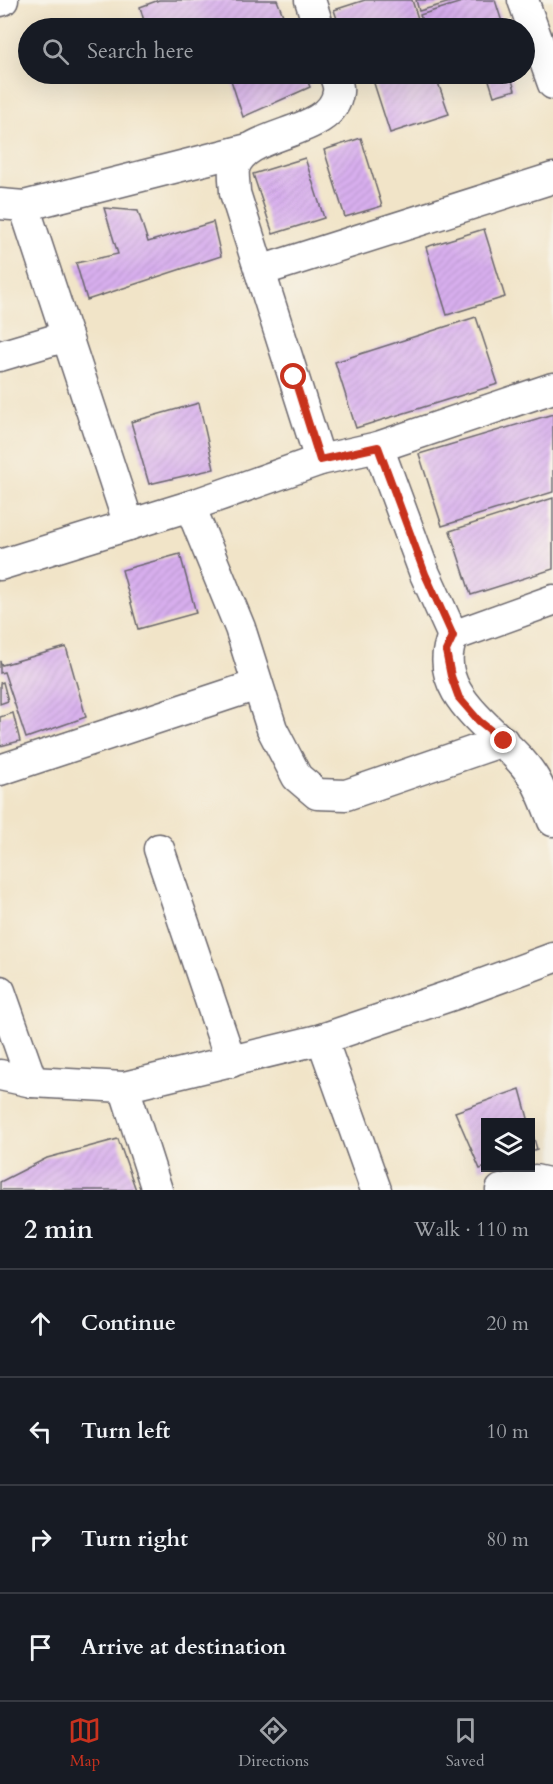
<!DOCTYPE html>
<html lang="en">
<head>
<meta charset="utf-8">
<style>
  :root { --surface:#171b24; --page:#20242c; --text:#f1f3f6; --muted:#9ea1a6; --line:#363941; --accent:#c8321e }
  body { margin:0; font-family:Cardo,serif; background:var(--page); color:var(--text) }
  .controls { position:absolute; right:18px; bottom:18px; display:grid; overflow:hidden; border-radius:0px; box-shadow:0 6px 24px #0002 }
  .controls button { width:54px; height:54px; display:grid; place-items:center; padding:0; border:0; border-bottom:2px solid var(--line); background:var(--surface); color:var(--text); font:30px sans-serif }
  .stop { position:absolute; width:18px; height:18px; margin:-14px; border:4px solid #c8321e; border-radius:50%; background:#fff }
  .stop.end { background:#c8321e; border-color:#fff; box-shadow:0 2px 6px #0008 }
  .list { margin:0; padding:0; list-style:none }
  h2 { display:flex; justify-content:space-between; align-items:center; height:78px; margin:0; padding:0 24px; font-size:26px }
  h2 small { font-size:20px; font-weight:400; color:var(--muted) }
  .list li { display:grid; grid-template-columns:39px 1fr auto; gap:18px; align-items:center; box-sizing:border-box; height:108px; padding:0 24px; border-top:2px solid var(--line) }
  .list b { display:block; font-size:22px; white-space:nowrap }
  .list em { font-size:20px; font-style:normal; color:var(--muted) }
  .icon { flex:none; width:33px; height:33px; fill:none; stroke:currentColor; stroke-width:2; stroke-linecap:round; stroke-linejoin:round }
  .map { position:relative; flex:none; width:553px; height:1190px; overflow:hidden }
  .search { position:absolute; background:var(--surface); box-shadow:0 6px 24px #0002; left:18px; right:18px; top:18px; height:66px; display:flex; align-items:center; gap:15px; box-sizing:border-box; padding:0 21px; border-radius:33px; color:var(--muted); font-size:22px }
  .sheet { height:510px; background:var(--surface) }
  nav { display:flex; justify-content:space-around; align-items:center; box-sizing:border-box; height:84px; border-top:2px solid var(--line); background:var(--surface); font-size:16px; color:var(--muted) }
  nav a { display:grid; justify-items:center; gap:3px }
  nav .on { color:var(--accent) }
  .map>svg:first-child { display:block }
  .building { fill:url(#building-hatch) }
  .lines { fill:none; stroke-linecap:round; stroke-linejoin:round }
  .minor-casing { stroke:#6a666c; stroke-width:33 }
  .minor { stroke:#fff; stroke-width:30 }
  .route { stroke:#c8321e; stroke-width:8 }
</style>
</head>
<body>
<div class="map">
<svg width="553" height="1190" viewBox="0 0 553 1190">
  <defs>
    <pattern id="building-hatch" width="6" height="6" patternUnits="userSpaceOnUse" patternTransform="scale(1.5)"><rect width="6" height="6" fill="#d8afee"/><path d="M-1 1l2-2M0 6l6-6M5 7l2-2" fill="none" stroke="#b996cd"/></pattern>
  </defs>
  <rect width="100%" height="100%" fill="#f7f3e8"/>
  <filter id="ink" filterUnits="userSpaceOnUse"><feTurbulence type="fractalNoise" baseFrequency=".0167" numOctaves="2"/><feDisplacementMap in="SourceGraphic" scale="12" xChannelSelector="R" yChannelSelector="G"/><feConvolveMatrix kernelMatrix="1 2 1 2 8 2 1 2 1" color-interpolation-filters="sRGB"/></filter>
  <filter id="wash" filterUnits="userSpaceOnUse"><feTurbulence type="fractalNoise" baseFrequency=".008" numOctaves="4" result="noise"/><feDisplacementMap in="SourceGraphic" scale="24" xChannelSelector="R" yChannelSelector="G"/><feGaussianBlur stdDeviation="1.35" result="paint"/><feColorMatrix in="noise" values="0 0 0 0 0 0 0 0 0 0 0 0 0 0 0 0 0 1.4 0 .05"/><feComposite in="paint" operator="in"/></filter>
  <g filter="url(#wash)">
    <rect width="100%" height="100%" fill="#f1e4c8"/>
    <g id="blocks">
      <g class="building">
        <polygon points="159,0 277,0 288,28 146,28 140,7"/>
        <polygon points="365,0 412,0 421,28 340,28 334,10"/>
        <polygon points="416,0 454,0 454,1 419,11"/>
        <polygon points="468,0 495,0 502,22 480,28 425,28 420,15"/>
        <polygon points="229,74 305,74 310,87 243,117"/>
        <polygon points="371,74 435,74 449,114 390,133"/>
        <polygon points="487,74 510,74 515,90 494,96"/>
        <polygon points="361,138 382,206 345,217 324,150"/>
        <polygon points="305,158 324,218 273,234 253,174"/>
        <polygon points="104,208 138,211 148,242 213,222 221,256 87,300 76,263 118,254"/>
        <polygon points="484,229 505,297 447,315 426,247"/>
        <polygon points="476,317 498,384 356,428 335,362"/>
        <polygon points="199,403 214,469 149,484 131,422"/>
        <polygon points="553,414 553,492 442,526 419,454"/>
        <polygon points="553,498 553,569 471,595 450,531"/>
        <polygon points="180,554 196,613 138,629 122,570"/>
        <polygon points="66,647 86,717 26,738 4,672 0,673 0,661 2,665"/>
        <polygon points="3,682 8,701 0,704 0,683"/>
        <polygon points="13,713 20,741 0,746 0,717"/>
        <polygon points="520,1089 529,1122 486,1122 486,1167 480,1169 455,1112"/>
        <polygon points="531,1129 537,1149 531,1151"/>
        <polygon points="118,1139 136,1190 0,1190 0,1182 47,1158"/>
      </g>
    </g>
  </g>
  <g filter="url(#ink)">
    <use href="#blocks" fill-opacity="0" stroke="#6a666c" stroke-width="1.5"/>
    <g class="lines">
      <defs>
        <g id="minor">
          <polyline points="310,0 319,28"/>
          <polyline points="523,0 553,84"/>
          <polyline points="0,1 3,0"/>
          <polyline points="0,204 24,206 248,149"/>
          <polyline points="24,206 129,525"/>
          <polyline points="260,271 553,178"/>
          <polyline points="0,356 67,336"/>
          <polyline points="378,447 425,574 453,636"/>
          <path d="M320,460L235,193C235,186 233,176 234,169C244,129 333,137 338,92C339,86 336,79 334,74"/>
          <polyline points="190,506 240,628 272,729 297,777 317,794 346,795 503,741"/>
          <polyline points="0,565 190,506 320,460 378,447 553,388"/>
          <path d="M553,600L453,636C426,696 505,733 532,775C541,788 547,806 553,821"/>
          <polyline points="0,770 257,685"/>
          <polyline points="159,849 231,1062"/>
          <polyline points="0,991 32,1082"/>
          <polyline points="322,1039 376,1190"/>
          <polyline points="0,1075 32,1082 124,1087 322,1039 461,992 553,958"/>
          <polyline points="124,1087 157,1190"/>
          <polyline points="501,1190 535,1180 553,1184"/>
        </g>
      </defs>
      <use href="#minor" class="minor-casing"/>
      <use href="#minor" class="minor"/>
    </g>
  </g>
  <g class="lines" filter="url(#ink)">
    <polyline class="route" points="294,377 320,460 378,447 425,574 453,636 446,651 451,676 459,698 479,721 504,741"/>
  </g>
</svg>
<div class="controls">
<button><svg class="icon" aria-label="layers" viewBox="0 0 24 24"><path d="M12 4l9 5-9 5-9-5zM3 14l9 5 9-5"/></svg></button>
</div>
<div class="stop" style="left:294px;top:377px"></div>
<div class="stop end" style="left:504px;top:741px"></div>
<div class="search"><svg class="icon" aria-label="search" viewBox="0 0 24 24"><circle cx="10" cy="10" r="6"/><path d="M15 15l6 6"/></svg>Search here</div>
</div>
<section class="sheet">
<h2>2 min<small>Walk · 110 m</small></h2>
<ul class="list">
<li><svg class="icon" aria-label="ahead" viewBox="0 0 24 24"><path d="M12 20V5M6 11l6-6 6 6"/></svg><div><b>Continue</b></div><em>20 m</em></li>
<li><svg class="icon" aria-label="left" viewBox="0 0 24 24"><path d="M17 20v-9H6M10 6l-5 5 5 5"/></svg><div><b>Turn left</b></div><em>10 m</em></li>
<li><svg class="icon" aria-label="right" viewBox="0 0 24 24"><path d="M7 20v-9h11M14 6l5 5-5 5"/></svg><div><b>Turn right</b></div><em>80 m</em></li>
<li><svg class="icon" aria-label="arrive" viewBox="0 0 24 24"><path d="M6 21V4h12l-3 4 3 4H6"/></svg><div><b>Arrive at destination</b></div></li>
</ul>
</section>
<nav>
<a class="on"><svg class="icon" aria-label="map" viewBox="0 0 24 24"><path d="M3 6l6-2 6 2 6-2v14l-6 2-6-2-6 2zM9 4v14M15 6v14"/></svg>Map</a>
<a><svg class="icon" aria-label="directions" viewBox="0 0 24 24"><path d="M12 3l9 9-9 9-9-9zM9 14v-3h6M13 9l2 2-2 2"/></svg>Directions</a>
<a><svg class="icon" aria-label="saved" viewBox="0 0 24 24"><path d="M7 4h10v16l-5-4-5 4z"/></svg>Saved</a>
</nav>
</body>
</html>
